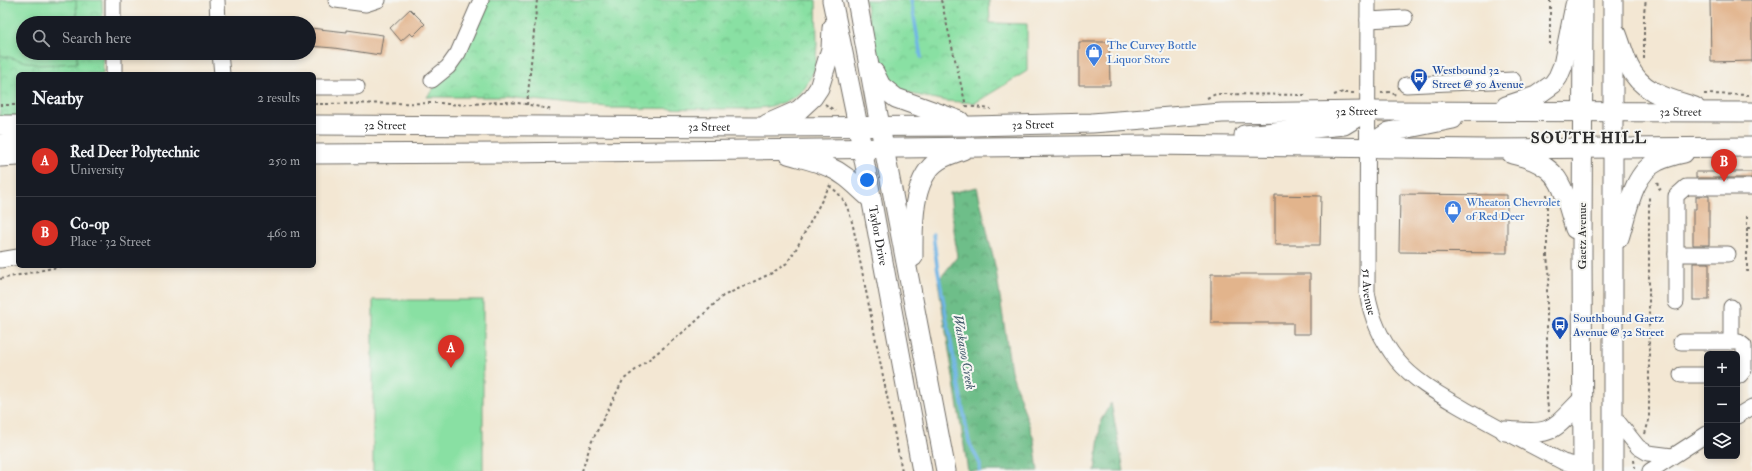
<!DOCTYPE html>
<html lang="en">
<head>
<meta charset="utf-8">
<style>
  :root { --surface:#171b24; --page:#20242c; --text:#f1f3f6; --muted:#9ea1a6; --line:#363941; --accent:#d93025 }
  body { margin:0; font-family:"IM FELL Double Pica",serif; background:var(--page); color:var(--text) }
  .controls { position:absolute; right:12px; bottom:12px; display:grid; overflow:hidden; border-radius:6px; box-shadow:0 2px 6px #0003 }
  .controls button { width:36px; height:36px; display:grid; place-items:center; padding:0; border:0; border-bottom:1px solid var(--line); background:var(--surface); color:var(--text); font:20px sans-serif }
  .you { position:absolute; left:867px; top:180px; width:14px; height:14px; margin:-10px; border:3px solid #fff; border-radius:50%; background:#1a73e8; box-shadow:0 0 0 6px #1a73e833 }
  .badge { display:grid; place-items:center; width:26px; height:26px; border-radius:50%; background:var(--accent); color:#fff; font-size:13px; font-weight:700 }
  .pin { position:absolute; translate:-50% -33px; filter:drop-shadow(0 1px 2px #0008) }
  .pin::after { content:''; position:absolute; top:21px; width:14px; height:12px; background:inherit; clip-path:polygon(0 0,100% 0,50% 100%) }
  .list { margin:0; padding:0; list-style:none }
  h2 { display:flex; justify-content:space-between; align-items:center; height:52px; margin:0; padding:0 16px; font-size:17px }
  h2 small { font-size:13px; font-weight:400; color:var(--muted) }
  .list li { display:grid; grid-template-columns:26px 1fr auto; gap:12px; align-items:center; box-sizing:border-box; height:72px; padding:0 16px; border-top:1px solid var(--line) }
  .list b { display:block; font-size:15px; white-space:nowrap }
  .list p { margin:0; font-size:13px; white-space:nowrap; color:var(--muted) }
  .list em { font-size:13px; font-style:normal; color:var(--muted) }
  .icon { flex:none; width:22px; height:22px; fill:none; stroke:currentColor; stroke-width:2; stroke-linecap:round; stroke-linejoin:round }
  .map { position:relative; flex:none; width:1752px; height:471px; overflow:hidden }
  .search { position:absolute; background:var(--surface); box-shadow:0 2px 6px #0003; left:16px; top:16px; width:300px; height:44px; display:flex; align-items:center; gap:10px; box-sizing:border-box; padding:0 14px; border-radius:22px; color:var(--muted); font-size:15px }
  .panel { position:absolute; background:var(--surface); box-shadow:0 2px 6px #0003; left:16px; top:72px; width:300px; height:196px; border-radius:6px }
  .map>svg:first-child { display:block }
  .forest { fill:url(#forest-crowns); stroke:#4c745a }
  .park { fill:url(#park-crowns); stroke:#5a8667 }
  .garden { fill:#89e0a3; stroke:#5a8667 }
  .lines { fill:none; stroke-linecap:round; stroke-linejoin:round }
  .stream { stroke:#70b5e6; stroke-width:3.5 }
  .building { fill:#e2b48c }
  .minor-casing { stroke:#716d66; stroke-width:17 }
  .major-casing { stroke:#716d66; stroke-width:21 }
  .path { stroke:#716d66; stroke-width:2; stroke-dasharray:3 3; stroke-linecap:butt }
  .minor { stroke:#fff; stroke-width:15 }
  .major { stroke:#fff; stroke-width:19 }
  .labels { text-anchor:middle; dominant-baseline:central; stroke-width:4; stroke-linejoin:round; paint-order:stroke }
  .shop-label { font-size:12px; fill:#366cbe; stroke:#f6f6f2; text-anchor:start }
  .transit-label { font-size:12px; fill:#164399; stroke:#f6f6f2; text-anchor:start }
  .street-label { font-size:12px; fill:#2b2b2b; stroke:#f6f6f2 }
  .water-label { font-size:13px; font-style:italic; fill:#435b6c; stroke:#f6f6f2 }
  .district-label { font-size:16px; font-weight:bold; letter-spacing:1px; fill:#2b2b2b; stroke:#f6f6f2 }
</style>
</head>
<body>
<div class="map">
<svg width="1752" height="471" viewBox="0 0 1752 471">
  <defs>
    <pattern id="forest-crowns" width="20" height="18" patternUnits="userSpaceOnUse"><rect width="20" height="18" fill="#6ebe89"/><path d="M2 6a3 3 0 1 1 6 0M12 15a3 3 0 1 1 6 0" fill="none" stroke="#5b9b70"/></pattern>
    <pattern id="park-crowns" width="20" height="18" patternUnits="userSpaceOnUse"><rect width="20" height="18" fill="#89e0a3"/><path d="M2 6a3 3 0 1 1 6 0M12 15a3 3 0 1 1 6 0" fill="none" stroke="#76c08c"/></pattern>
  </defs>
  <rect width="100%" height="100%" fill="#f6f6f2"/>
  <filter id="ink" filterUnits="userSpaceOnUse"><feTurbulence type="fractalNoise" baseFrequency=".025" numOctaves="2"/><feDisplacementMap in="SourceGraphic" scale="8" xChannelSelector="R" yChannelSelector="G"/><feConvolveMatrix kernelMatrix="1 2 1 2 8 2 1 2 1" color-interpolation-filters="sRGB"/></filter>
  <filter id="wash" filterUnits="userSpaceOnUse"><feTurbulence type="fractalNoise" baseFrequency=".012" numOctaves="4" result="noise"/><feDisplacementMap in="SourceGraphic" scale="16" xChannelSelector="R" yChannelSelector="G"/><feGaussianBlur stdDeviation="0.9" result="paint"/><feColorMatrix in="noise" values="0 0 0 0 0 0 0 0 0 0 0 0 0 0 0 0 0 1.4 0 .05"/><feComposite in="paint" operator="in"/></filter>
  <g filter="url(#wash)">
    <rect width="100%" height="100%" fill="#f3e7d3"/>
    <g class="forest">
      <polygon points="977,187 996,270 1011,371 1034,440 1038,471 968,471 938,281 957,257 950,193"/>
      <polygon points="1111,403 1124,471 1095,471 1101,420"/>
    </g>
    <g class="park">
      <polygon points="0,0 102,0 103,23 23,23 23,53 103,53 103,74 18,74 18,117 0,117"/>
      <polygon points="479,0 816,0 817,44 815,69 805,88 796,96 785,102 768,107 745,109 607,108 507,97 427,97 443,76"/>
      <polygon points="865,0 989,0 990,23 1027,24 1027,71 975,103 946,101 916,95 899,89 886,78 878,66"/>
    </g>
    <g class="garden">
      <polygon points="0,0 76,0 77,23 23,23 23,53 77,53 77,63 39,65 0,55"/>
      <rect x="373" y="300" width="110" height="171"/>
    </g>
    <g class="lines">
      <g class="stream">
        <polyline points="911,0 921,57"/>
        <polyline points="933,234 937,265 969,442 980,464 980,471"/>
      </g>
    </g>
    <g id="blocks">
      <g class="building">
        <polygon points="1710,0 1752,0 1752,61 1711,62"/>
        <polygon points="410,9 425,24 413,36 410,33 401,41 390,28"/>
        <polygon points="310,28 347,32 347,30 383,35 380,55 334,48 309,46"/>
        <polygon points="1079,42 1109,42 1110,85 1079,85"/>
        <rect x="1696" y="172" width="56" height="6"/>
        <polygon points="1400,194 1507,195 1507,253 1399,252"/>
        <polygon points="1275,195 1321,196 1320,245 1275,245"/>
        <polygon points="1696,196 1709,196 1709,245 1693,245 1693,209 1696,209"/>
        <rect x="1693" y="263" width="16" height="37"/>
        <polygon points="1211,274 1310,274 1310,334 1293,334 1293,323 1211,323"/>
      </g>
    </g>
  </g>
  <g filter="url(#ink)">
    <use href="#blocks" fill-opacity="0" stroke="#716d66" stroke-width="1"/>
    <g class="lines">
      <defs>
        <g id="minor">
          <polyline points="113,0 113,23"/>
          <polyline points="217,0 218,23"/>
          <polyline points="336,0 366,4 378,0"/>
          <path id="s1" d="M1368,0L1367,292C1371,317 1381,340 1397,360C1415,382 1442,396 1466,410C1498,428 1530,445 1563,462L1583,467"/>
          <polyline points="1368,20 1405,18"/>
          <polyline points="114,53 114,74"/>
          <polyline points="220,53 222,74"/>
          <polyline points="432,80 448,67 458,53 481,0"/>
          <polyline points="1406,85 1513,80"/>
          <polyline points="314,87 357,87"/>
          <polyline points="1676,254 1728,254"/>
          <polyline points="0,260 18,257"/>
          <polyline points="1676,302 1676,196 1686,187 1752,187"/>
          <polyline points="1681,342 1739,342 1744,346 1744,370 1740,375 1737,375"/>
          <polyline points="1731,342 1731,307"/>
          <polyline points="1681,375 1707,375"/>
          <polyline points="1737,416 1752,407"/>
          <polyline points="1614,417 1638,447 1648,453 1672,456"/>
          <polyline points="1650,471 1707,434"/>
        </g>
        <g id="major">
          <path id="s2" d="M832,0L855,111L922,471"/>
          <polyline points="857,0 884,148 946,471"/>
          <polyline points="1583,0 1582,252 1583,471"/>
          <polyline points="1613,0 1613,471"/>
          <path d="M1617,34C1621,44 1624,56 1629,66C1641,93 1670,99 1695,107"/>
          <polyline points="874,72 881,86 896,98 960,121"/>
          <polyline points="1506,106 1536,96 1553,84 1558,77 1563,65 1575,5"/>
          <polyline points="767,124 799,110 813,97 819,88 831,49 832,28"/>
          <polyline points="0,125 18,125"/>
          <path id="s3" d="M314,125L756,127L972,126L1092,123L1222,113L1367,111L1752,112"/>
          <polyline points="1244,135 1344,125 1367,111"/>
          <polyline points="0,144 18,142"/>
          <polyline points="1366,147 1389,132 1453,119"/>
          <polyline points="314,154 505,153 1147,145 1485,149 1752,147"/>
          <path d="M788,154C801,158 816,161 829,167C846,174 858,188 871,199"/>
          <path d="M1512,154C1562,165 1562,186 1575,229"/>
          <polyline points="0,157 18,156"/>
          <path d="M1619,238C1627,214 1632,173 1658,161C1666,157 1675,155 1684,153"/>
          <path d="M913,257C913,229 911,183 935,163C943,156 953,154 963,150"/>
          <path d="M1505,431C1553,435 1550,433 1582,400"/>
        </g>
      </defs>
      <use href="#minor" class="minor-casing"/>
      <use href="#major" class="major-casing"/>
      <g class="path">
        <polyline points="941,0 966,106"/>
        <polyline points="1550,0 1550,45"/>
        <polyline points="1644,59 1644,12 1646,0"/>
        <polyline points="1381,93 1390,92 1396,95"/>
        <polyline points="1704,94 1752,95"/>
        <polyline points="1334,95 1343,92 1344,93 1354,93"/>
        <polyline points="1207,98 1216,94 1306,95"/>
        <path d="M314,104L441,103C462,107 482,102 503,102C519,102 536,106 552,110"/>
        <polyline points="825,104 835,111"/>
        <polyline points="0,105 18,105"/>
        <polyline points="527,105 537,0"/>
        <polyline points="966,106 991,109"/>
        <polyline points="1657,182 1659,188 1663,192"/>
        <path d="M829,186C844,195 849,210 853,226L902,471"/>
        <polyline points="1547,194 1547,258 1550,277 1547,288 1547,401 1549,412"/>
        <polyline points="1747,216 1747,271 1752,271"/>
        <polyline points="1747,228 1752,228"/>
        <polyline points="0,279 62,266"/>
        <polyline points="1645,434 1649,420 1649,197"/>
        <polyline points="1634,460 1635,468"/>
        <polyline points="582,471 591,443 623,380 692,325 723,296 772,273 787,263 796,249 830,185"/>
      </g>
      <use href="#minor" class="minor"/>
      <use href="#major" class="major"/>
    </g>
  </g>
  <defs>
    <symbol id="shop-pin" viewBox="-11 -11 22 30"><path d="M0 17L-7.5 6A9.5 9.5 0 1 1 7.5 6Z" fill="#3f7fe0" stroke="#f6f6f2"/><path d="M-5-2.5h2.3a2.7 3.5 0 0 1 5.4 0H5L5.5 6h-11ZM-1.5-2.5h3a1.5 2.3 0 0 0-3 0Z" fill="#fff"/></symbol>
    <symbol id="bus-pin" viewBox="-11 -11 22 30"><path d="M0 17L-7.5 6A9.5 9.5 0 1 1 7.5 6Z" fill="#1a4fb4" stroke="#f6f6f2"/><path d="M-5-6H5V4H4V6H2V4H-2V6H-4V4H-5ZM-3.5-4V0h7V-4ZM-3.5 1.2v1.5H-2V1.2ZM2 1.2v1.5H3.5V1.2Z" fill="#fff"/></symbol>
  </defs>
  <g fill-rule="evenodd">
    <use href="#shop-pin" x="1084" y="42" width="20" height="27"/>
    <use href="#bus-pin" x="1409" y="67" width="20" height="27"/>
    <use href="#shop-pin" x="1443" y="199" width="20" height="27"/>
    <use href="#bus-pin" x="1550" y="315" width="20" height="27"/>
  </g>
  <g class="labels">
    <g class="shop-label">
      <text x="1107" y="45">The Curvey Bottle<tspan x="1107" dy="14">Liquor Store</tspan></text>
      <text x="1466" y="202">Wheaton Chevrolet<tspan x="1466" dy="14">of Red Deer</tspan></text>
    </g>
    <g class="transit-label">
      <text x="1432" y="70">Westbound 32<tspan x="1432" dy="14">Street @ 50 Avenue</tspan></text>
      <text x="1573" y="318">Southbound Gaetz<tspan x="1573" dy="14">Avenue @ 32 Street</tspan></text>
    </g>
    <g class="street-label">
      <text stroke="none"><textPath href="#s3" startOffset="1043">32 Street</textPath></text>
      <text stroke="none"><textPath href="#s3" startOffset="1367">32 Street</textPath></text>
      <text stroke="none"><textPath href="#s3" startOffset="71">32 Street</textPath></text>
      <text stroke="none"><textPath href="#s3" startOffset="719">32 Street</textPath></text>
      <text stroke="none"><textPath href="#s3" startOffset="395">32 Street</textPath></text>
      <text stroke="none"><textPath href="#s2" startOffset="240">Taylor Drive</textPath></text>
      <text transform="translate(1582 236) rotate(-90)">Gaetz Avenue</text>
      <text stroke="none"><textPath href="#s1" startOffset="292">51 Avenue</textPath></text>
    </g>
    <g class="water-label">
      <text transform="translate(964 352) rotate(80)">Waskasoo Creek</text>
    </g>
    <g class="district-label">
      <text x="1589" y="138">SOUTH HILL</text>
    </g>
  </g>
</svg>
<div class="controls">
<button>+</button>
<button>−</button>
<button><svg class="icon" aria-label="layers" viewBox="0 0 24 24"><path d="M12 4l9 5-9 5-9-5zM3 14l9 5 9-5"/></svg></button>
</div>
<div class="you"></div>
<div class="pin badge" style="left:451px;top:368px">A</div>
<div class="pin badge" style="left:1724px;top:182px">B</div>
<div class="search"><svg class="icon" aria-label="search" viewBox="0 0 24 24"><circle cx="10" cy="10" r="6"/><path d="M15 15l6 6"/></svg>Search here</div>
<section class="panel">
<h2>Nearby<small>2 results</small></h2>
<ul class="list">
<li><span class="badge">A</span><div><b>Red Deer Polytechnic</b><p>University</p></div><em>250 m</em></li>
<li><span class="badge">B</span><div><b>Co-op</b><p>Place · 32 Street</p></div><em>460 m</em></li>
</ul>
</section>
</div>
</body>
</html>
